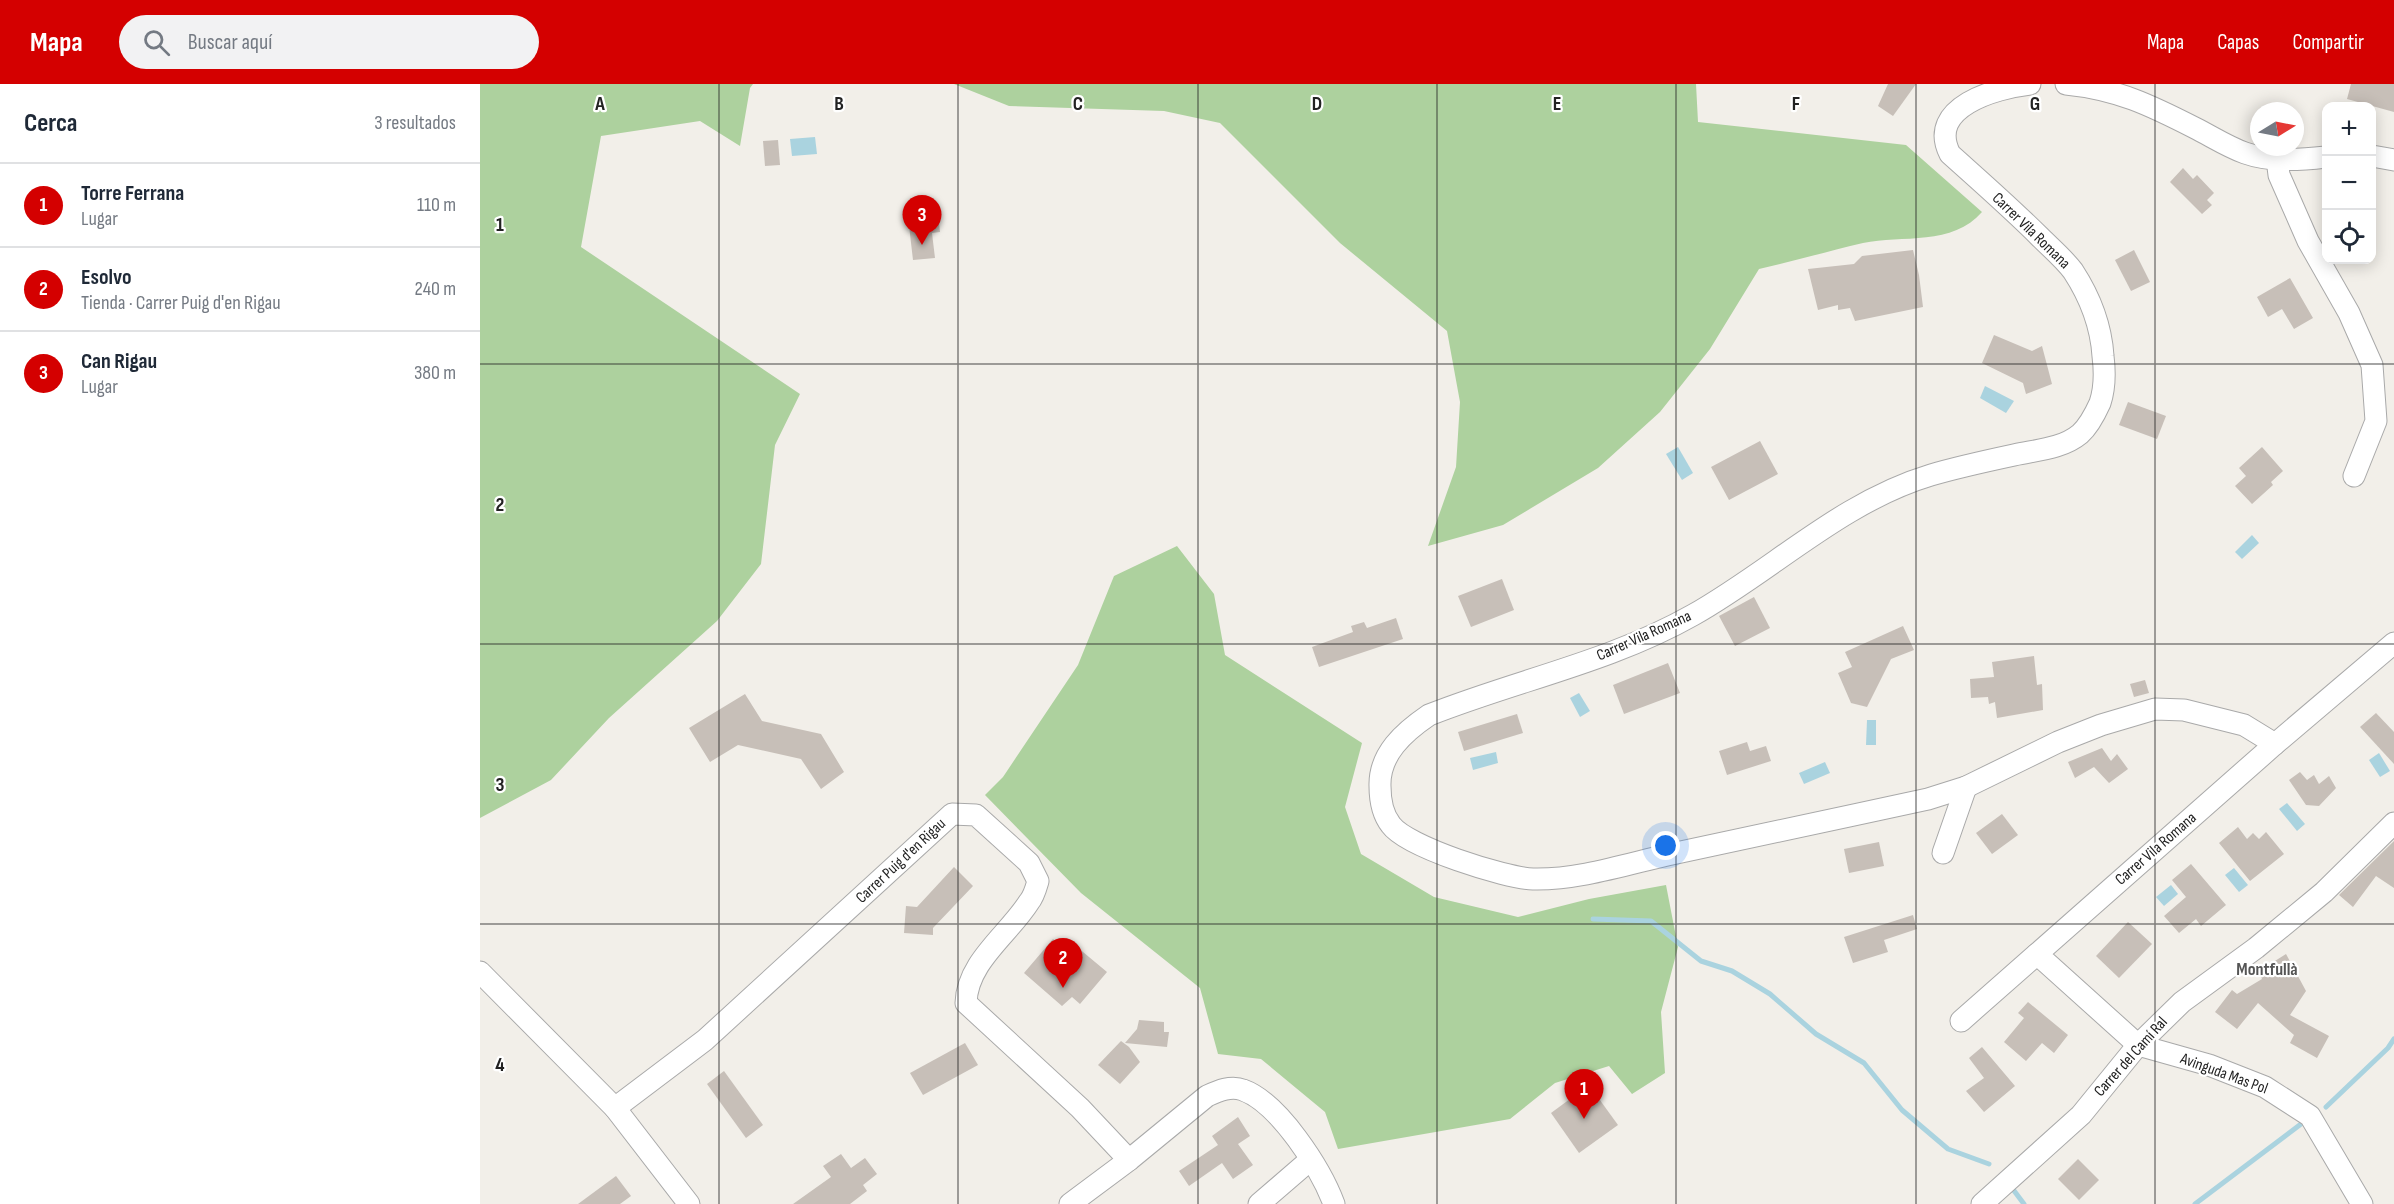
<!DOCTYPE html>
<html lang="es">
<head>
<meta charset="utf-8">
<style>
  :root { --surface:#fff; --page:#f2f2f3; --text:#1f2937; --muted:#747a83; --line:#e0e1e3; --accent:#d40000 }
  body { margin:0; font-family:"Sofia Sans Condensed",sans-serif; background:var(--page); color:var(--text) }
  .controls { position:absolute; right:18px; top:18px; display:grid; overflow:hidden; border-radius:12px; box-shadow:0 3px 15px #0003 }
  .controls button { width:54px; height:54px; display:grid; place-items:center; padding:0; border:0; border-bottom:2px solid var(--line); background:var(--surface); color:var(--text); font:30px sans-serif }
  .compass { position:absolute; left:1770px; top:18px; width:54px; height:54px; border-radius:50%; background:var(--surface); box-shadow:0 3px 15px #0003; rotate:80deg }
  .you { position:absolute; left:1186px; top:762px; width:21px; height:21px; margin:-15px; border:4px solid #fff; border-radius:50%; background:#1a73e8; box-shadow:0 0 0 9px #1a73e833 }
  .badge { display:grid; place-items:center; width:39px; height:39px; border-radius:50%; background:var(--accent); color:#fff; font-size:20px; font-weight:700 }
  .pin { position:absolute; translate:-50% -50px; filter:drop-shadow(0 2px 3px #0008) }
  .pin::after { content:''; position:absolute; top:32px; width:21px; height:18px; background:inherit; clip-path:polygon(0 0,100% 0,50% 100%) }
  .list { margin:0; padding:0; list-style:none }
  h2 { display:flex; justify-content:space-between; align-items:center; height:78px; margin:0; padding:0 24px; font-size:26px }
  h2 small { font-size:20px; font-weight:400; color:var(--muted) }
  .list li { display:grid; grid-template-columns:39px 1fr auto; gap:18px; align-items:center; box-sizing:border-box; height:84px; padding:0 24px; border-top:2px solid var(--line) }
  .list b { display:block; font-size:22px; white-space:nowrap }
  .list p { margin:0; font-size:20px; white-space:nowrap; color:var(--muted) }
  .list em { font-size:20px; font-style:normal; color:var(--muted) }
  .icon { flex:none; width:33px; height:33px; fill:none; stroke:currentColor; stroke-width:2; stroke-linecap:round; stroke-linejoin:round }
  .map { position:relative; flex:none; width:1914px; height:1120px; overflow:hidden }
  header { display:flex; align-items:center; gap:36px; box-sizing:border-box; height:84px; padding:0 30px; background:var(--accent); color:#fff }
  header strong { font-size:28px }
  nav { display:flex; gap:33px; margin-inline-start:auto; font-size:21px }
  .search { width:420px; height:54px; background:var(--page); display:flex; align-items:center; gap:15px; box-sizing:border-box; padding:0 21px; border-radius:33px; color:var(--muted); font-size:22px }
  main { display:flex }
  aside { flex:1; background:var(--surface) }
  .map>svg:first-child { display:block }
  .forest { fill:#add19e }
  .water { fill:#aad3df }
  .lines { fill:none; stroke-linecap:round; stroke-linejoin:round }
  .stream { stroke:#aad3df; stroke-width:5 }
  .building { fill:#c7bfb8 }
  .minor-casing { stroke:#a9a9a9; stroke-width:23 }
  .minor { stroke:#fff; stroke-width:21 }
  .grid { fill:none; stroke:#222; stroke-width:1.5; stroke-opacity:0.55 }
  .labels { text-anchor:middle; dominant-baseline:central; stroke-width:4.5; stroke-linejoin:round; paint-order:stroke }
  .street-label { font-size:16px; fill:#222; stroke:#fff }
  .neighbourhood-label { font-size:18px; font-weight:bold; fill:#555; stroke:#fff }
  .grid-label { font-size:20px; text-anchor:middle; font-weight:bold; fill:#222; stroke:#fff; stroke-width:4.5; stroke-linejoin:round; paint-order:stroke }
</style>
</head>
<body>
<header>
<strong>Mapa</strong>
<div class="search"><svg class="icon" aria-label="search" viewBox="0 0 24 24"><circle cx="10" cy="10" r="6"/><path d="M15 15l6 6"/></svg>Buscar aquí</div>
<nav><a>Mapa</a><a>Capas</a><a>Compartir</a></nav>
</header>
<main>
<aside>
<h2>Cerca<small>3 resultados</small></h2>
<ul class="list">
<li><span class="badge">1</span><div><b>Torre Ferrana</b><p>Lugar</p></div><em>110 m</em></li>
<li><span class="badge">2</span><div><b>Esolvo</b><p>Tienda · Carrer Puig d'en Rigau</p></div><em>240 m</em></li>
<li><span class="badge">3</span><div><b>Can Rigau</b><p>Lugar</p></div><em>380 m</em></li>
</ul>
</aside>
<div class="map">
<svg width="1914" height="1120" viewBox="0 0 1914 1120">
  <rect width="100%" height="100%" fill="#f2efe9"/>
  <g class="forest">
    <polygon points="0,0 273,0 270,4 260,62 220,37 121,52 101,163 320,310 295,361 281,480 237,537 129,634 71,696 0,734"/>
    <path d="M474,0H1216L1218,38L1426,61L1502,128C1473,162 1422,151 1383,159C1349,167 1314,177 1279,185L1230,265L1180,328L1118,384L1023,441L948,462L976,383L980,318L967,247L860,159L740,39L684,27L529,22Z"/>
    <polygon points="697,462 734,510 745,571 882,659 865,723 881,770 954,813 1038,833 1109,815 1186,801 1198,863 1181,928 1185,989 1152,1010 1129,982 1075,999 1030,1035 858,1065 845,1028 781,975 738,970 720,904 601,809 505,711 523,693 598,581 634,492"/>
  </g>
  <g class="water">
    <polygon points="335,53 337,70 312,72 310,55"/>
    <polygon points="1505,302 1534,317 1526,329 1500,314"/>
    <polygon points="1198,363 1213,389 1202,396 1186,370"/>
    <polygon points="1772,451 1779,459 1762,475 1755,468"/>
    <polygon points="1099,609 1110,627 1100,633 1090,614"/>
    <polygon points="1387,636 1396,636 1396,661 1386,661"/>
    <polygon points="1016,668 1018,679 993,686 990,674"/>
    <polygon points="1899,669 1910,687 1900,693 1889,676"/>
    <polygon points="1345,678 1350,689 1324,700 1319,689"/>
    <polygon points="1807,719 1825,740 1817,747 1799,725"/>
    <polygon points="1754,784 1768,801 1759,808 1745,791"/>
    <polygon points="1691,801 1698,810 1684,822 1676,813"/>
  </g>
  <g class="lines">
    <g class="stream">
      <polyline points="1113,835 1171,837 1221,877 1252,887 1290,910 1336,950 1384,979 1422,1026 1468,1065 1509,1080"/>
      <polyline points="1846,1023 1908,964 1914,955"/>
      <polyline points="1532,1104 1544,1120"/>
      <polyline points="1715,1120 1821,1040"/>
    </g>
  </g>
  <g class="building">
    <polygon points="1408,0 1436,0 1413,32 1398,22"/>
    <polygon points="1871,0 1914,0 1914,28 1867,15"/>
    <polygon points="298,56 300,81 285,82 283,57"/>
    <polygon points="1703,84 1713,95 1717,91 1734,109 1727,116 1732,121 1722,130 1690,98"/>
    <polygon points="458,129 460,148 452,149 455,174 433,176 428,133"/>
    <polygon points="1433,166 1439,191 1443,223 1375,237 1370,224 1358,226 1358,221 1338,226 1328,185 1374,180 1382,172"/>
    <polygon points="1654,166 1670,198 1651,207 1635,176"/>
    <polygon points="1810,194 1833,234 1814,245 1802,225 1788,233 1777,213"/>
    <polygon points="1514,251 1552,267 1562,262 1572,300 1546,310 1543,299 1502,279"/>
    <polygon points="1648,318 1686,332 1677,355 1639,341"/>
    <polygon points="1280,357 1298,390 1249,416 1231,383"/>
    <polygon points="1782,363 1803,387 1791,398 1793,401 1772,420 1755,402 1766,392 1759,384"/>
    <polygon points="1022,495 1034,526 991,543 978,512"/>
    <polygon points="1274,513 1290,544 1255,562 1239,532"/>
    <polygon points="916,534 923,555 839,583 832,563 873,548 871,542 884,538 887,544"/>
    <polygon points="1423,542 1434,566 1411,575 1387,623 1371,619 1358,589 1372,583 1365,568"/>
    <polygon points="1554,572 1557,601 1562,600 1563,626 1517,634 1515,618 1509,620 1508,613 1491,614 1490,595 1514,593 1512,578"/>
    <polygon points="1188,579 1200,609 1144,630 1133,601"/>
    <polygon points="1665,596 1669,609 1654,613 1650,600"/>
    <polygon points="265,610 282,637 341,650 364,688 341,705 321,675 258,661 230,678 209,644"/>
    <polygon points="1896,629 1914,648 1914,680 1880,643"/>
    <polygon points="1037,630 1043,649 984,667 978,648"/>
    <polygon points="1267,658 1270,667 1286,662 1291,677 1247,691 1239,667"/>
    <polygon points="1622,664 1631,677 1637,670 1648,685 1629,699 1614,683 1595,694 1588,678"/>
    <polygon points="1820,688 1827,696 1834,691 1839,700 1849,692 1856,704 1839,722 1826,721 1809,696"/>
    <polygon points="1522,730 1538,751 1512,770 1496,749"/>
    <polygon points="1758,743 1767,755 1773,749 1779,755 1786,748 1804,770 1770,797 1739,759"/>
    <polygon points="1914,757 1914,804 1896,792 1873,823 1859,811"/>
    <polygon points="1399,758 1404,782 1369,789 1364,765"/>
    <polygon points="1711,780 1746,821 1721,842 1716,835 1699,849 1684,832 1706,813 1692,796"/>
    <polygon points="474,783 493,802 453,844 453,851 424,849 426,822 437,823"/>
    <polygon points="1433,831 1437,845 1404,856 1408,868 1373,879 1364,853"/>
    <polygon points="1648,838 1672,860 1639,894 1616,872"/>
    <polygon points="573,855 591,872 597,863 627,888 600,920 592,913 582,922 544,889"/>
    <polygon points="1806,870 1826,907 1810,931 1849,952 1837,974 1810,959 1814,951 1778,919 1757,945 1735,928 1752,906 1757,910 1782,895 1779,887"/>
    <polygon points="1548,918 1588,951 1574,969 1562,959 1546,977 1524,958 1544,934 1538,929"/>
    <polygon points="659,936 684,938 684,948 689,948 687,963 645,959 657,945"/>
    <polygon points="641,957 649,963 660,978 640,1000 618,981"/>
    <polygon points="485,959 498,981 443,1011 430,989"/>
    <polygon points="1502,963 1535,1002 1504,1028 1486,1007 1504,994 1489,974"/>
    <polygon points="244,987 283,1041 266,1054 227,1000"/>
    <polygon points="1109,1001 1138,1041 1099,1069 1071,1029"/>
    <polygon points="758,1033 770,1052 758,1060 773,1081 753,1095 742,1079 709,1102 699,1087 738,1061 732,1052"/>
    <polygon points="361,1070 371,1084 385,1074 397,1090 383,1101 387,1107 370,1120 313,1120 351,1093 343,1082"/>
    <polygon points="1598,1075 1619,1096 1599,1116 1578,1095"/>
    <polygon points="136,1092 151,1112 140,1120 98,1120"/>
  </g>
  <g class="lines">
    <defs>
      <g id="minor">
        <path d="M1550,0C1516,4 1446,23 1470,70C1500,97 1531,124 1560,153C1571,164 1584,175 1593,187C1610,213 1621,241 1623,272C1625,288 1625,304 1620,319C1615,330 1609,342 1600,350C1582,365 1556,366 1534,371C1506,377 1478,383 1451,391C1361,418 1293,486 1213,531C1130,578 1037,596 949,631C924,648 899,670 900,702C900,715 903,731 911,741C927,763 1025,794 1053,795C1097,796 1144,781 1187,771C1273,752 1361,734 1448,715L1486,703L1578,658L1621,641L1675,625L1704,626L1764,641L1795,660"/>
        <path d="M1586,0C1637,5 1670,21 1715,44C1731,52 1748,63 1765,69C1790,78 1820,76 1846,73"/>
        <polyline points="1892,72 1914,76"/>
        <polyline points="1797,75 1799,91 1828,157 1869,229 1892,281 1896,337 1874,392"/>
        <polyline points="1463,769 1486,703"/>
        <path d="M0,888L135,1024L225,956L472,730L496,731L549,779L558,797C556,804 554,812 549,818C528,851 487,878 486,919L600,1024L649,1076"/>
        <polyline points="1481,937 1557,870"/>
        <polyline points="135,1024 209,1120"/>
        <path d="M590,1120L649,1076L727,1012C738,1007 751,1001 763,1006C799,1019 841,1085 854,1120"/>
        <polyline points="779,1120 830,1076"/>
        <polyline points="1502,1120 1601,1031 1658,961 1702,918 1776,864 1844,808 1914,739"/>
        <polyline points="1882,1120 1830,1032 1785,1003 1729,981 1658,961 1557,870 1795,660 1914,559"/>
      </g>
    </defs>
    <use href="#minor" class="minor-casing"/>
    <use href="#minor" class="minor"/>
  </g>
  <path class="grid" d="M239,0V1120M478,0V1120M718,0V1120M957,0V1120M1196,0V1120M1436,0V1120M1675,0V1120M0,280H1914M0,560H1914M0,840H1914"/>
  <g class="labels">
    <g class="street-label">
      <text transform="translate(1551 147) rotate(44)">Carrer Vila Romana</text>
      <text transform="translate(1164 552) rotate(-24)">Carrer Vila Romana</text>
      <text transform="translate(1676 765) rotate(-41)">Carrer Vila Romana</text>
      <text transform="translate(421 777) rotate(-43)">Carrer Puig d'en Rigau</text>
      <text transform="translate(1651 973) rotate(-48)">Carrer del Camí Ral</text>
      <text transform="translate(1744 990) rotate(20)">Avinguda Mas Pol</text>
    </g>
    <g class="neighbourhood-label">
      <text x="1787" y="885">Montfullà</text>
    </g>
  </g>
  <g class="grid-label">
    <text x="120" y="26">A</text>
    <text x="359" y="26">B</text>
    <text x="598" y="26">C</text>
    <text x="837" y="26">D</text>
    <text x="1077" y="26">E</text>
    <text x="1316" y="26">F</text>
    <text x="1555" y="26">G</text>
    <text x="20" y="147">1</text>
    <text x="20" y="427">2</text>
    <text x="20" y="707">3</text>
    <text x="20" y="987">4</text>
  </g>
</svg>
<div class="controls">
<button>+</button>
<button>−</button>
<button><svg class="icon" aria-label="locate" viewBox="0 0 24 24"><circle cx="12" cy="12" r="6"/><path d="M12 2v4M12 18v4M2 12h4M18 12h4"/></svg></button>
</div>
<svg class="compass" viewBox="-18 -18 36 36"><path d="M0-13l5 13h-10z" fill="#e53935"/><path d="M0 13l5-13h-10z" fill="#747a83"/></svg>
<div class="you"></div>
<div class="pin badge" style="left:1104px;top:1035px">1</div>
<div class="pin badge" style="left:583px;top:904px">2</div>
<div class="pin badge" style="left:442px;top:161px">3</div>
</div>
</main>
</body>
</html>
